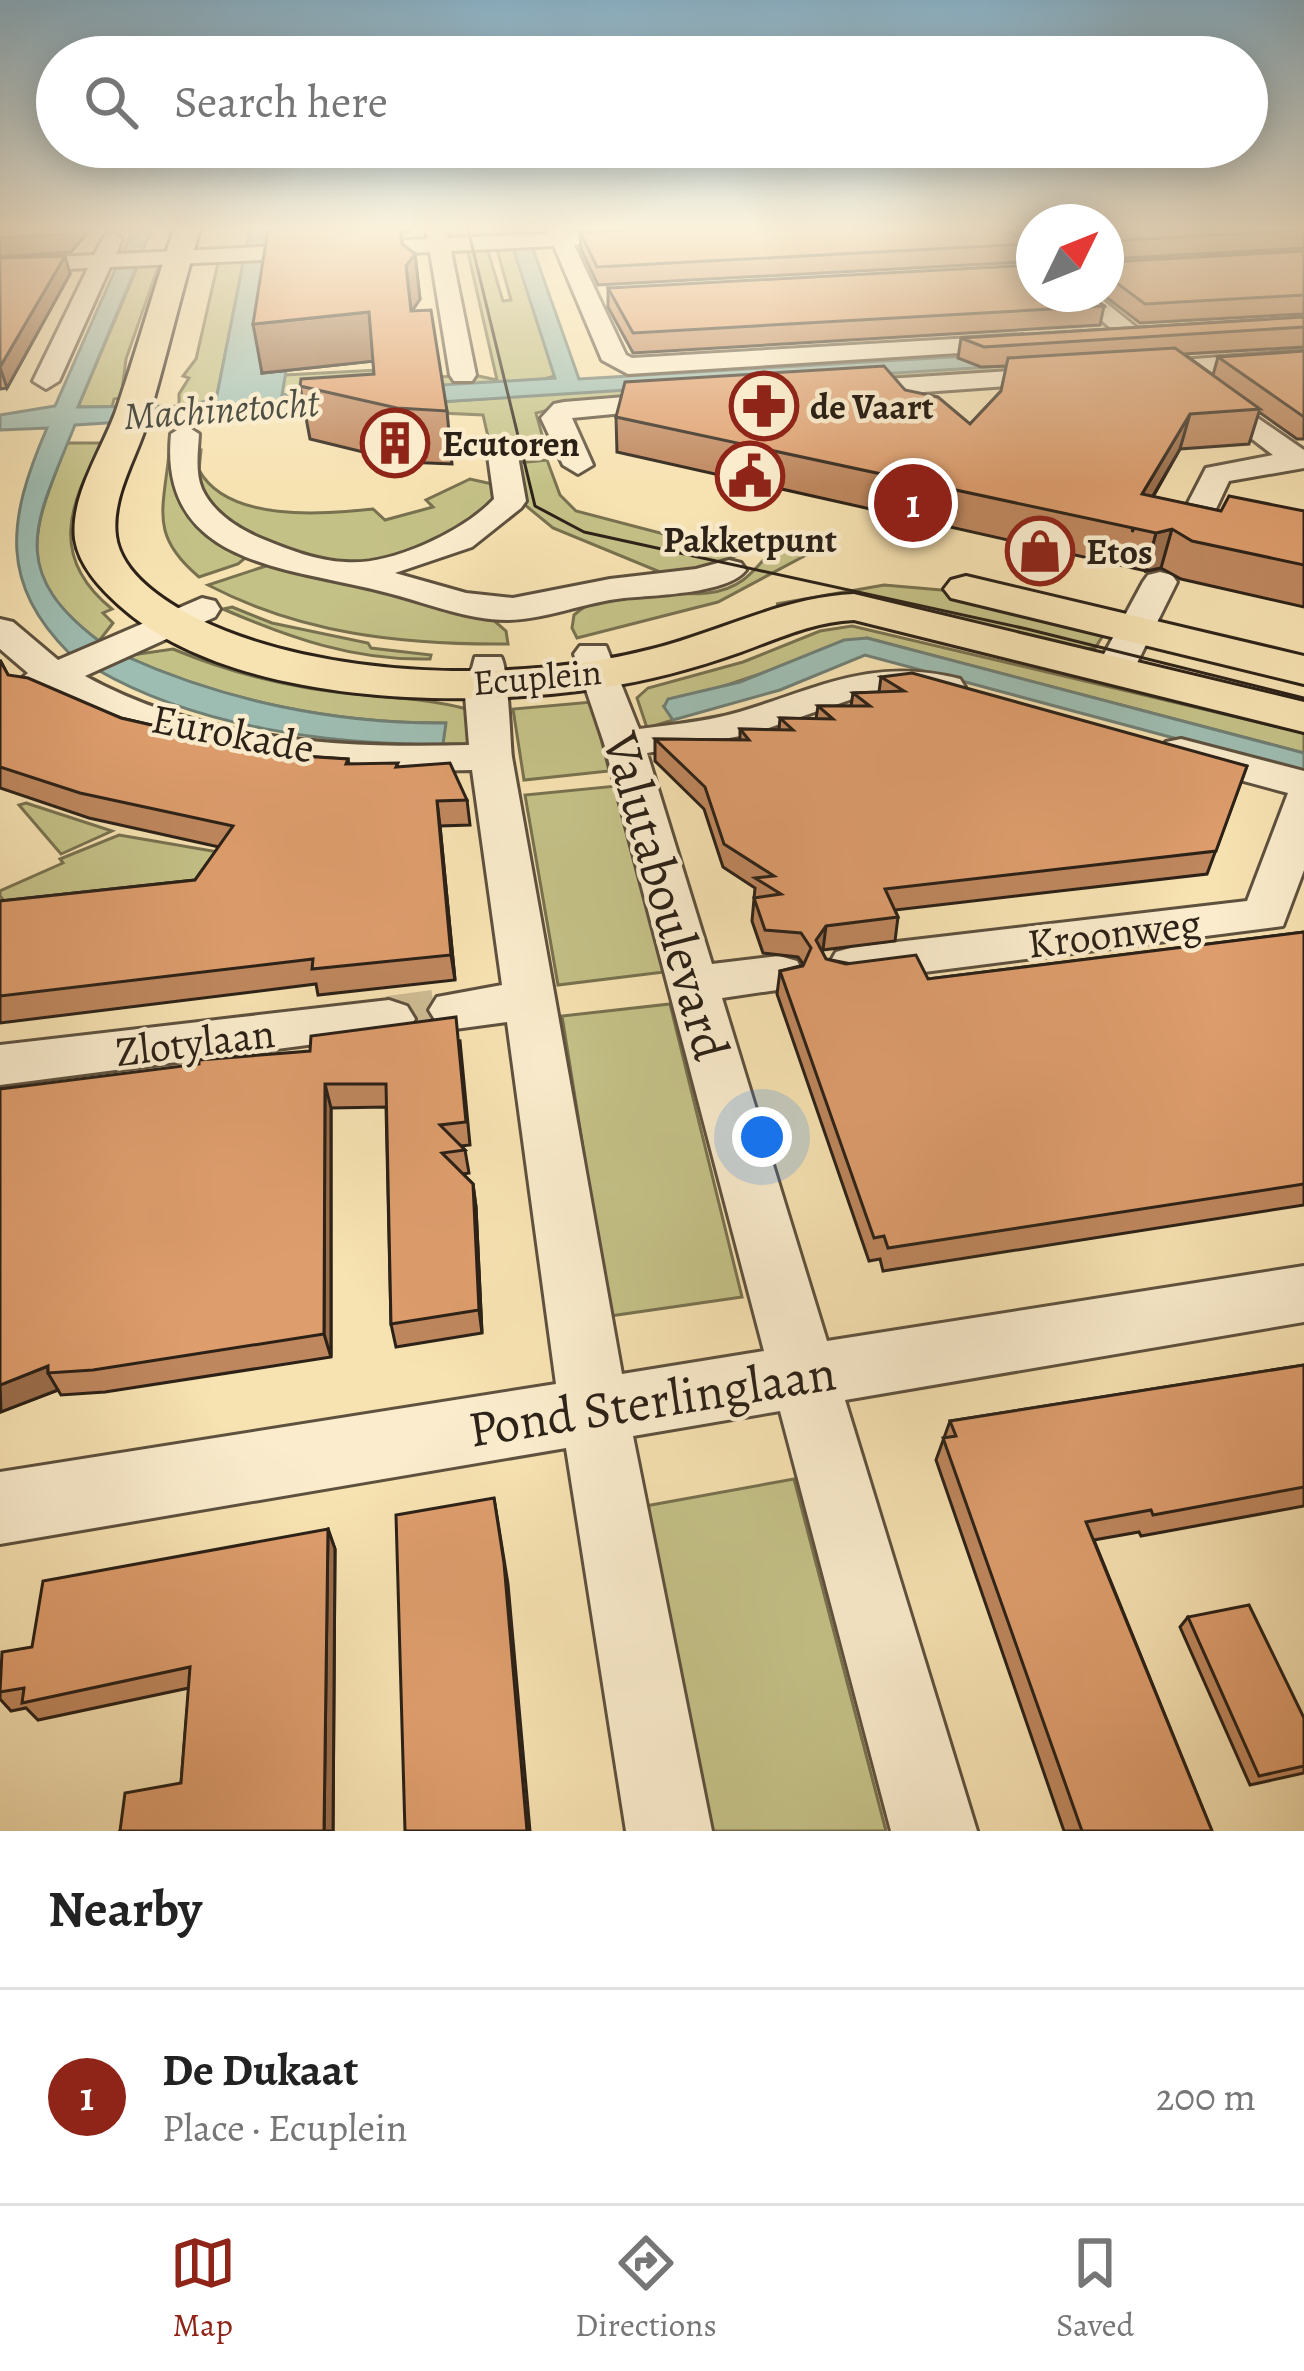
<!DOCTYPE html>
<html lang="en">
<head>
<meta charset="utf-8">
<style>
  :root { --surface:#fff; --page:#f6f6f6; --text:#222; --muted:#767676; --line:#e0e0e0; --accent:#8f2418 }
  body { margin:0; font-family:Alegreya,serif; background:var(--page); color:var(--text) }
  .compass { position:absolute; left:1016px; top:204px; width:108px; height:108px; border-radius:50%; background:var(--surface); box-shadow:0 6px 30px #0003; rotate:47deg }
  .you { position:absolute; left:762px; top:1137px; width:42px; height:42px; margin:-30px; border:9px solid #fff; border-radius:50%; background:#1a73e8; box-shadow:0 0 0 18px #1a73e833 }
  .badge { display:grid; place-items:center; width:78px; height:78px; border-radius:50%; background:var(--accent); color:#fff; font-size:39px; font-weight:700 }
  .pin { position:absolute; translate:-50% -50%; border:6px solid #fff; box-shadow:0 3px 12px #0006 }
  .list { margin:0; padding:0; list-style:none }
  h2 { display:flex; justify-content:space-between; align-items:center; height:156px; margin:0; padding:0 48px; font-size:51px }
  h2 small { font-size:39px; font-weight:400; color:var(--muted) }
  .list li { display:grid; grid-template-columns:78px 1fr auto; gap:36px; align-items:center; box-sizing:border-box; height:216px; padding:0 48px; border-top:3px solid var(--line) }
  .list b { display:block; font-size:45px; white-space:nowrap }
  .list p { margin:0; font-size:39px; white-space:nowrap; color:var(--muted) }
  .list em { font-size:39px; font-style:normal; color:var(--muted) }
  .icon { flex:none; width:66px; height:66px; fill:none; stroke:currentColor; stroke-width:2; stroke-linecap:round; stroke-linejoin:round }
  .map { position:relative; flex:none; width:1304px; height:1831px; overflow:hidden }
  .search { position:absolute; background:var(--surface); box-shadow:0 6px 30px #0003; left:36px; right:36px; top:36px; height:132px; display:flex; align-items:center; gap:30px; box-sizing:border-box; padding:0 42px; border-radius:66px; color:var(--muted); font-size:45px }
  .sheet { height:372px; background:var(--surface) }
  nav { display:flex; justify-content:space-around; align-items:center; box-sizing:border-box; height:168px; border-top:3px solid var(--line); background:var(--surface); font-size:33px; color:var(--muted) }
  nav a { display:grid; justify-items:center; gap:6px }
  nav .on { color:var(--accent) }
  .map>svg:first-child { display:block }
  .green { fill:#c4c187; stroke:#78714f; stroke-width:3 }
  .water { fill:#9ebdb2; stroke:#707f74; stroke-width:3 }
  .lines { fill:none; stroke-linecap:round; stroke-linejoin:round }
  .minor-tunnel { stroke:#cebb93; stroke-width:46; stroke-dasharray:46 24; stroke-linecap:butt }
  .minor-casing { stroke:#5e513e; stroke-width:6 }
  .major-casing { stroke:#2b2117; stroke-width:6 }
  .minor { fill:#faeccd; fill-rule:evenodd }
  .major { fill:#f7e2b2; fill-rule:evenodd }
  .tram { stroke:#2b2117; stroke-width:3 }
  .wall { fill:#bf875e; stroke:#2b2117; stroke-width:3 }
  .shaded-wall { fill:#9b6e4c; stroke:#2b2117; stroke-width:3 }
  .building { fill:#de9d6d; stroke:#2b2117; stroke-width:3 }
  .labels { text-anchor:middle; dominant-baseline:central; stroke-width:9; stroke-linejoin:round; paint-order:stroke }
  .far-poi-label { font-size:36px; font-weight:bold; fill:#2b2117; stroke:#faeccd; text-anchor:start }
  .far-street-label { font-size:36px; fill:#2b2117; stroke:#faeccd }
  .far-water-label { font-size:39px; font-style:italic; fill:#4e5046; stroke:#faeccd }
  .street-label { font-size:42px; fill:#2b2117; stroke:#faeccd }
  .near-street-label { font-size:51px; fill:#2b2117; stroke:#faeccd }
</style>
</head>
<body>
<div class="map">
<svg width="1304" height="1831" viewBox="0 0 1304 1831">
  <rect width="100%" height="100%" fill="#f7e2b2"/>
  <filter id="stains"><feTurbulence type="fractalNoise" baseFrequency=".00167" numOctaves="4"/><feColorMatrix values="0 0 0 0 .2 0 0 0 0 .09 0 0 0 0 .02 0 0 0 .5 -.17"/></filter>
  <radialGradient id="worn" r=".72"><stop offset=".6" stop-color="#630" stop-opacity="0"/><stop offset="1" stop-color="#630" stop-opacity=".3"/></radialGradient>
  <g class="green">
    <polygon points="513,245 555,376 530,383 1149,357 1160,365 590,400 536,413 546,449 491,450 483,415 441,413 438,402 496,398 281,395 285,375 378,370 420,378 474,375 497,380 467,248 487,248 503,301 511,300 496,246"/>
    <polygon points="244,258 216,400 179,406 179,394 189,378 183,376 196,359 218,263"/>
    <polygon points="139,263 158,267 126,359 121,398 114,399 112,407 78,407"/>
    <path d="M67,443H103C68,505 49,558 112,609L103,613L113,623L99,641C11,575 32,533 67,443Z"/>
    <path d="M189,450H201L199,470C228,523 323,514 373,509L385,520L433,507L426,500L470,479L501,486L497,508C415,553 360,586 265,547C241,537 218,512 196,496Z"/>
    <path d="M180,453L179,475L250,554L238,564L199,577C150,536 163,511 169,454Z"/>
    <path d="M547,460L560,495L576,511L740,554C714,566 689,576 660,572L553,528L525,505L517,463Z"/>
    <path d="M775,546L808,554L718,602L577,638L572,628L574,615C627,569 697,614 743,580C755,571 766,557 775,546Z"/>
    <path d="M269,565L490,617L506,631L508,644C403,645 302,634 208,585Z"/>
    <polygon points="884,585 953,591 1104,634 1095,648 1085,649 836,597 776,604"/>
    <path d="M232,607L272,623L368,643L371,648L431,655L430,659C355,661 290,638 223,609Z"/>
    <polygon points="852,626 1304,733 1304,753 867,638 664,706 673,720 647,728 637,698 648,688 743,662 820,631"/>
    <path d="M173,649C233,674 300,690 365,695C401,698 432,700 467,709L470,744H443L445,723C336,724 224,701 125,656Z"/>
    <polygon points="592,702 609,771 524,780 513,709"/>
    <polygon points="616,786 664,972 558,985 525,795"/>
    <polygon points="26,803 112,831 61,854 19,805"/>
    <polygon points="119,835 276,862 20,920 0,896 0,891 63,863 60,859"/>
    <polygon points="670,1004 742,1297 610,1316 562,1016"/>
    <polygon points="794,1479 886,1831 699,1831 640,1507"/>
  </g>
  <g class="water">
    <path d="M133,229H152L78,407L179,406L216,400L250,229H298L262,372L286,371L282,395L555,378L507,229H526L579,379L1137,346L1149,357L75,425C37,520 4,569 99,641L70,654C0,584 6,522 47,428L0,430V415L55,406Z"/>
    <polygon points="867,638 1304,753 1304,773 865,655 780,690 673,720 664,707 668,699 740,682 844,640"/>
    <path d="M125,656C225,701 336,724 446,723L443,744C329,745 196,727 96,669Z"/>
  </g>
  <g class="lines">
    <polyline class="minor-tunnel" points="389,1019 455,1010"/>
    <defs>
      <g id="minor">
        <polygon points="426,229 446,229 448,238 549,234 547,229 596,234 596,242 574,245 626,355 632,358 1023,335 1035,342 1023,349 628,374 602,360 554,246 451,251 476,375 472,381 454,381 450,375 430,252 110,267 59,381 46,389 33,381 88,268 0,272 0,260 94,255 105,235 112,233 122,239 116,254 428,239"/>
        <polygon points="985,229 1008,229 1034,248 1034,264"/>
        <polygon points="1070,294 1095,294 1147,336 1135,343 1126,341"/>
        <polygon points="1304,351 1304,367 1139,379 1126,371 1139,363"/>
        <polygon points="1070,367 1079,369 1083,375 1079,381 840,398 827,390 840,382"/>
        <polygon points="1204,381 1304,450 1304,468 1229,481 1208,526 1192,536 1176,526 1206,468 1273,455 1195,395 1191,389 1195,383"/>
        <polygon points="686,392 696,394 700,400 696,406 572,418 593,465 578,474 563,465 541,418 554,404 564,402"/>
        <path d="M185,425L199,434C198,452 195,472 202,489C214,514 240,530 265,540C289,550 318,561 345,562C390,566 463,532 494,499L488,456L503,447L518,456L526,501L521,508L472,547L395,573L466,593L513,598L610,579L696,569L729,560L741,563L746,570C728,594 654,595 624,598C585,602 548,619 508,620C465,620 425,602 384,592C289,567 158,566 171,434Z"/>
        <polygon points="1160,572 1172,575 1177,582 1134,669 1128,677 1102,677 1096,669 1143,582 1148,575"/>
        <path d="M202,598L215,601L220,609L215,617L85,676C201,740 339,749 469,745L465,695L475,657H501C508,667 510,738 512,757L622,1374L764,1351L604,743L574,654L580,646H606L639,729C670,725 702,722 732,714C817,690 869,656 960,679L965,687L960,695H864L751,734L647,753L712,964L779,956L797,961L804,974L797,987L722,998L827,1341L1304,1266V1322L845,1400L977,1831H891L780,1411L633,1436L712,1831H626L566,1448L0,1544V1472L556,1384L507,1022L455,1029L437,1023L429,1010L437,997L502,985L472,770C331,774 179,762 54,690L32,698L18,694L13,686L28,673L0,649V619L13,622L58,660Z"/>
        <polygon points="1181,739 1304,771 1304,870 1283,926 854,981 836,976 829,964 836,952 854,947 1247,901 1288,793 1166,760 1160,751 1166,742"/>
        <polygon points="389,1000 407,1006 415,1019 407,1032 0,1085 0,1045"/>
      </g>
      <g id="major">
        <path d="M174,229H200C181,293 166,359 147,423C136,459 111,497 116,536C121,574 165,602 196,618C323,680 517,684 652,649C720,632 783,597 854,594L1304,702V732L854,620C813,622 779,638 741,652C696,668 648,681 600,688C461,709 230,705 120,606C101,589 79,566 75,539C70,496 102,450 116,411C137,350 154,289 174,229Z"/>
        <polygon points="966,576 1304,656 1304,684 951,598 944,589 951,580"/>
      </g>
    </defs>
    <use href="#minor" class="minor-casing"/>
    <use href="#major" class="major-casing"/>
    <use href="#minor" class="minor"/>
    <use href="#major" class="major"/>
    <polyline class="tram" points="468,229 535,506 584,532 1027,629 1304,698"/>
  </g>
  <g class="wall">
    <polygon points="268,229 410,229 411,232 401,233 402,244 415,254 420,299 412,311 447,411 452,464 404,462 310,439 300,386 374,374 373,361 262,373"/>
    <polygon points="1014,229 1034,229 1034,245"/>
    <polygon points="1106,229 1304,229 1304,248 1107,259 1110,262 1304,251 1304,314 1140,323 1102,294 1106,294"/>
    <polygon points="580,232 1027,244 1024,262 598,285 581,249"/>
    <polygon points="0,258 70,274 7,388 0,389"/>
    <polygon points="608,288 1104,306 1100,325 633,353 608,307"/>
    <polygon points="1304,317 1304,347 1184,354 1213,375 1218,357 1304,351 1304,439 1297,439 1259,412 1249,444 1180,449 1153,497 1221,511 1304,511 1304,607 1181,579 1161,568 1146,571 617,452 616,417 905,390 970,424 1001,391 1007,366 981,367 958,358 961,338"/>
    <polygon points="0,660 8,675 121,718 256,749 257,753 348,759 349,764 398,767 467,800 470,825 440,826 455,980 318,995 316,984 0,1023 0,901 195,880 219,847 89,818 0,788"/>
    <polygon points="881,677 1247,766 1207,874 895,910 898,917 895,941 823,950 822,952 826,959 928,979 1304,932 1304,1205 883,1271 880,1259 869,1261 777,994 780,971 804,965 798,957 763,953 752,921 755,888 723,867 704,809 655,761 655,739 740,740 740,729 779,730 780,718 816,719 818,706 851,706 853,693 879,692"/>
    <polygon points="460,1041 470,1145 461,1146 465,1150 469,1173 463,1174 473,1184 476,1207 482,1333 396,1347 391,1324 386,1107 331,1108 331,1357 105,1392 61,1395 58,1390 0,1412 0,1089"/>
    <polygon points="1304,1365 1304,1506 1141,1536 1139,1532 1094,1540 1212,1831 1064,1831 936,1460 950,1421"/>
    <polygon points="328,1529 335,1549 333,1831 120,1831 181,1783 189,1688 38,1720 26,1708 11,1711 0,1699 0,1692 32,1647"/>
    <polygon points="1188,1617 1304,1718 1304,1773 1250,1785 1180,1627"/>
  </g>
  <g class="shaded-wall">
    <polygon points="71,229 91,229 71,252 0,257 0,238"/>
    <polygon points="415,254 420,299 411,312 406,266"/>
    <polygon points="65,256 70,274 7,388 0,367"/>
    <polygon points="369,312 375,361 262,373 253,324"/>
    <polygon points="1190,414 1180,449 1132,532 1142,494"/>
    <polygon points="1172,529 1161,568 1146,571 1156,533"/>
    <polygon points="437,801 440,826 455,980 451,955"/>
    <polygon points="826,926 823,950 813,964 816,940"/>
    <polygon points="325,1084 331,1108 331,1357 324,1334"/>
    <polygon points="473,1184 476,1207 482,1333 479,1310"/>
    <polygon points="48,1366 48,1373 58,1390 1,1412 0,1385"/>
    <polygon points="494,1498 508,1584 530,1831 527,1831"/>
    <polygon points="328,1529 335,1549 333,1831 324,1831"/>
  </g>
  <g class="building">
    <polygon points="0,229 71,229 66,234 0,238"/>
    <polygon points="268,229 400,229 402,244 415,254 406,266 411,311 431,310 447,411 397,408 300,386 301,379 374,374 369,312 253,324"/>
    <polygon points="635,229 1006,229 1027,244 597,267 580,232"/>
    <polygon points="1106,229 1304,229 1304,230 1107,241 1106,249"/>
    <polygon points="1304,251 1304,295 1145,304 1106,275 1106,258 1110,262"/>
    <polygon points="65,256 0,367 0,258"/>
    <polygon points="1034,265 1034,294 1090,294 1104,306 633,333 608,288"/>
    <polygon points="1304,317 1304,327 984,347 961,338"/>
    <polygon points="1175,348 1260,409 1190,414 1142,494 1221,511 1229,496 1304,511 1304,565 1192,541 1172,529 1156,533 616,417 625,382 884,366 905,390 938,397 970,424 1001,391 1008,358"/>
    <polygon points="1304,351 1304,417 1218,357"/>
    <polygon points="0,660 8,675 28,678 121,718 256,749 253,753 348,759 346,764 398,763 396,767 450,763 467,800 437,801 451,955 312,969 313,959 0,996 0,901 195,880 233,826 80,793 0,767"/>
    <polygon points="912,673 1247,766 1216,851 885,889 898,917 826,926 816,940 826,959 846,964 916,955 928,979 1304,932 1304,1184 888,1248 884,1236 874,1238 780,971 803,966 811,948 801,933 765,930 754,898 781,894 755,878 774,876 724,844 705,787 655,739 749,740 740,729 793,730 780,718 833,719 818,706 870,706 853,693 904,691 881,677"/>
    <polygon points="456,1017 466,1122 440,1125 465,1150 442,1153 473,1184 479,1310 391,1324 386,1084 325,1084 324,1334 93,1370 48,1373 48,1366 0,1385 0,1089 199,1064 199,1060 310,1051 311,1036"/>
    <polygon points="1304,1365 1304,1487 1153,1515 1151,1510 1086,1522 1212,1831 1082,1831 943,1438 956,1436 950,1421"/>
    <polygon points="494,1498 504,1563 527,1831 405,1831 396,1515"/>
    <polygon points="328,1529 324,1831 120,1831 125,1793 181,1783 190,1667 22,1703 24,1688 0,1692 2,1652 32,1647 43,1581"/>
    <polygon points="1249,1605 1304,1718 1304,1766 1259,1776 1188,1617"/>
  </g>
  <linearGradient id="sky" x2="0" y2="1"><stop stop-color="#8ab8d2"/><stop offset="0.47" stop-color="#fbf2dc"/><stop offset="1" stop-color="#fbf2dc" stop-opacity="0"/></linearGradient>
  <rect width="1304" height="485" fill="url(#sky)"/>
  <defs>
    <symbol id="pharmacy-ring" viewBox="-11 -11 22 22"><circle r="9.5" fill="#faeccd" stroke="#8f2418" stroke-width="1.5"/><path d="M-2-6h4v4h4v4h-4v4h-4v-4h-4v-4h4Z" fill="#8f2418"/></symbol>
    <symbol id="building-ring" viewBox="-11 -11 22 22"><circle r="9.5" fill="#faeccd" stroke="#8f2418" stroke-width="1.5"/><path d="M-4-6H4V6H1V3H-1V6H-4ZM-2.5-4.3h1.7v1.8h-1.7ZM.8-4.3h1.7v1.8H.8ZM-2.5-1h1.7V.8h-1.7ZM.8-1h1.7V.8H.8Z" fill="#8f2418"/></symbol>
    <symbol id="civic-ring" viewBox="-11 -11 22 22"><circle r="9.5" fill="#faeccd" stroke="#8f2418" stroke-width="1.5"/><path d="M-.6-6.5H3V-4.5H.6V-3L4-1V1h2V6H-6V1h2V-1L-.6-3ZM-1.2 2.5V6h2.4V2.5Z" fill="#8f2418"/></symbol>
    <symbol id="shop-ring" viewBox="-11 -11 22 22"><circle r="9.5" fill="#faeccd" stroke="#8f2418" stroke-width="1.5"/><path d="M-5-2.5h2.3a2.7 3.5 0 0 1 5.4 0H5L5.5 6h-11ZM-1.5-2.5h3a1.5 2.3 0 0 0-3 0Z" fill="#8f2418"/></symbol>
  </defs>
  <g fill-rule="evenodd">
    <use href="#pharmacy-ring" x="726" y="368" width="76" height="76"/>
    <use href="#building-ring" x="357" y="405" width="76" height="76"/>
    <use href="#civic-ring" x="712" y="438" width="76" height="76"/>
    <use href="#shop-ring" x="1002" y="513" width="76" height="76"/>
  </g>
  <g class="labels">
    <g class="far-poi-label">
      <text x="810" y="406">de Vaart</text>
      <text x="442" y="443">Ecutoren</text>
      <text x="750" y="539" text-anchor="middle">Pakketpunt</text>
      <text x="1086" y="551">Etos</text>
    </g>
    <g class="far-street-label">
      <text transform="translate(537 677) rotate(-5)">Ecuplein</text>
    </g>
    <g class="far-water-label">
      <text transform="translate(221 409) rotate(-4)">Machinetocht</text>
    </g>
    <g class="street-label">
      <text transform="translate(233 733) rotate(11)">Eurokade</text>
      <text transform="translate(1114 933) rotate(-7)">Kroonweg</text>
      <text transform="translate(195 1042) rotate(-7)">Zlotylaan</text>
    </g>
    <g class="near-street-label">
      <text transform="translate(666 896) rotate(74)">Valutaboulevard</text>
      <text transform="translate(652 1401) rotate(-9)">Pond Sterlinglaan</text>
    </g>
  </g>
  <rect width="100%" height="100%" filter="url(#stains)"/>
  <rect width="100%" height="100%" fill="url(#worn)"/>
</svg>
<svg class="compass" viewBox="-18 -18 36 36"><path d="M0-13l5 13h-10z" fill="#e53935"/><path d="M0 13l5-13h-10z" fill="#767676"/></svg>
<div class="you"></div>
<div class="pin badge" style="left:913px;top:503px">1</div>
<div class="search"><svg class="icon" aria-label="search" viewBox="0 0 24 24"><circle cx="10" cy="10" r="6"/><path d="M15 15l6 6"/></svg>Search here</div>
</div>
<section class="sheet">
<h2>Nearby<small></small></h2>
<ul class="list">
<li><span class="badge">1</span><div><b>De Dukaat</b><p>Place · Ecuplein</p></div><em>200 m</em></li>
</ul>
</section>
<nav>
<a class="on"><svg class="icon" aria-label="map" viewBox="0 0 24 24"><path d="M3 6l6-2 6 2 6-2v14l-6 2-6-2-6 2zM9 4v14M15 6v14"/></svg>Map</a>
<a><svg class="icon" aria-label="directions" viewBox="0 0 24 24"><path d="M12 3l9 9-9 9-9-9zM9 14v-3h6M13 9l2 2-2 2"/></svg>Directions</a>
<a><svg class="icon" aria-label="saved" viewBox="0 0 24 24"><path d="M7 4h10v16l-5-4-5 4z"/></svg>Saved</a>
</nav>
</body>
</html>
